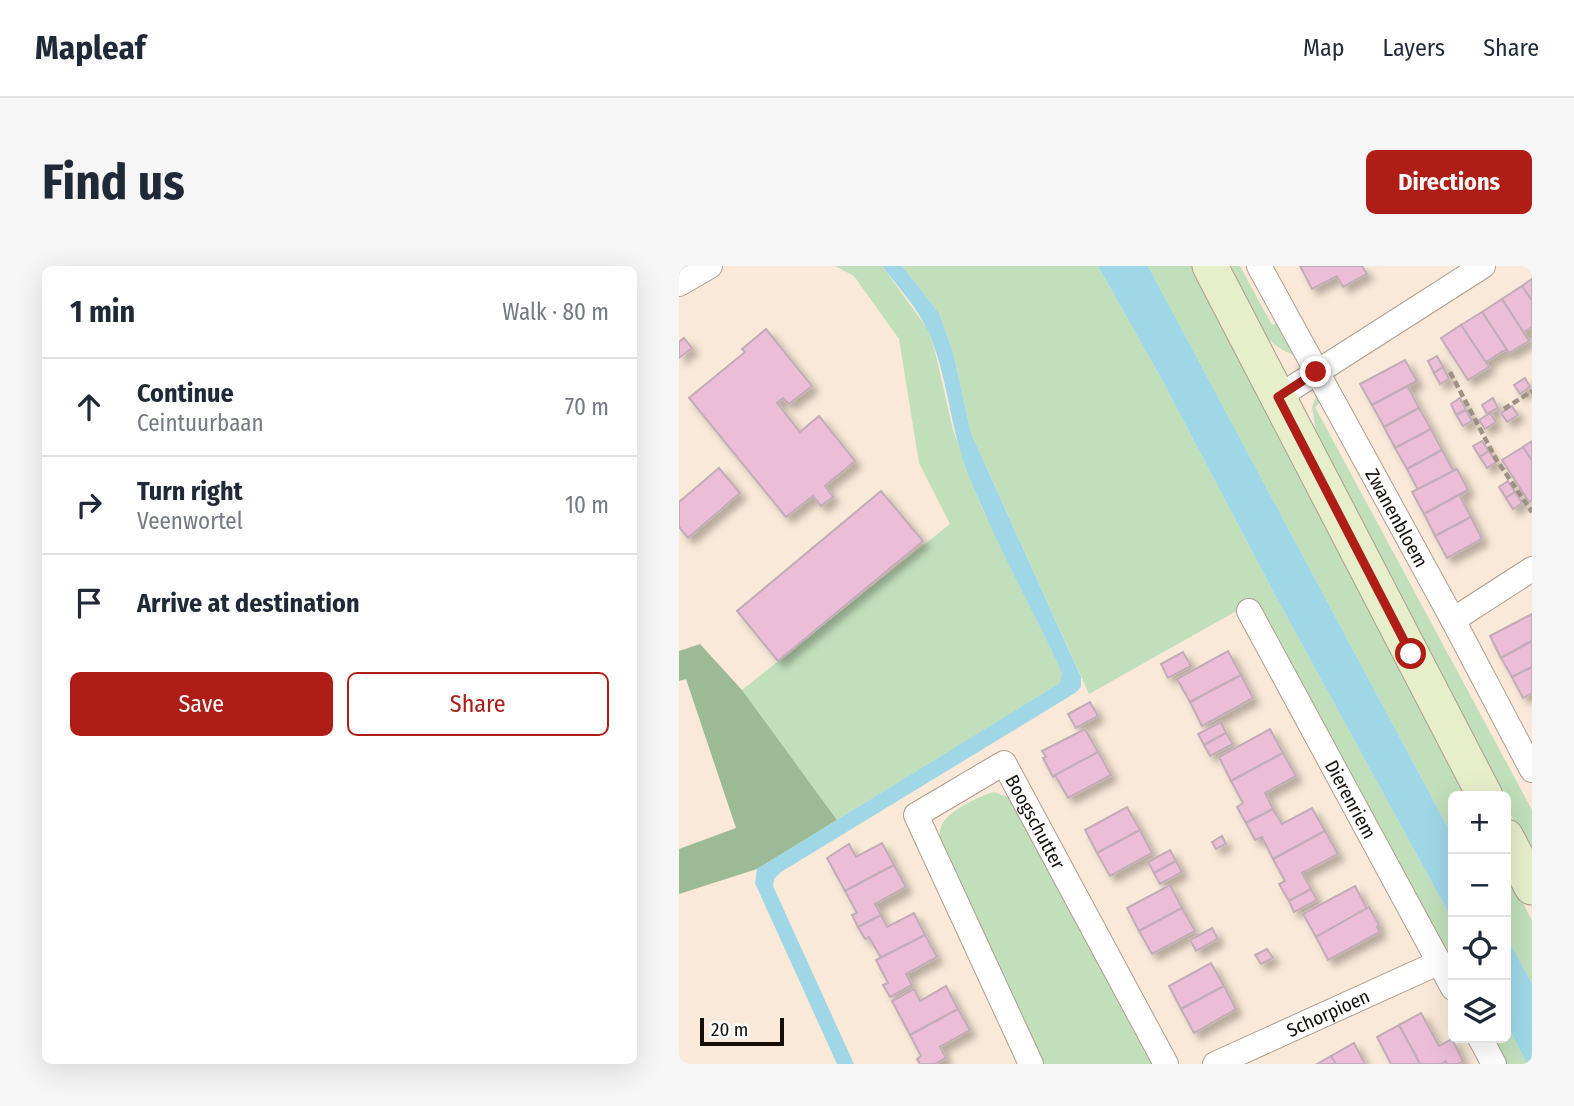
<!DOCTYPE html>
<html lang="en">
<head>
<meta charset="utf-8">
<style>
  :root { --surface:#fff; --page:#f6f6f7; --text:#1f2937; --muted:#747a83; --line:#e0e1e3; --accent:#ae1e17 }
  body { margin:0; font-family:"Fira Sans Condensed",sans-serif; background:var(--page); color:var(--text) }
  .controls { position:absolute; right:21px; bottom:21px; display:grid; overflow:hidden; border-radius:10px; box-shadow:0 7px 28px #0002 }
  .controls button { width:63px; height:63px; display:grid; place-items:center; padding:0; border:0; border-bottom:2px solid var(--line); background:var(--surface); color:var(--text); font:35px sans-serif }
  .scale { position:absolute; left:21px; bottom:18px; width:84px; box-sizing:border-box; padding-left:7px; border:4px solid #140f09; border-top:0; font-size:19px; line-height:24px; white-space:nowrap; color:#140f09; -webkit-text-stroke:5px #fff; paint-order:stroke }
  .stop { position:absolute; width:21px; height:21px; margin:-16px; border:5px solid #ae1e17; border-radius:50%; background:#fff }
  .stop.end { background:#ae1e17; border-color:#fff; box-shadow:0 2px 7px #0008 }
  .list { margin:0; padding:0; list-style:none }
  h2 { display:flex; justify-content:space-between; align-items:center; height:91px; margin:0; padding:0 28px; font-size:30px }
  h2 small { font-size:23px; font-weight:400; color:var(--muted) }
  .list li { display:grid; grid-template-columns:46px 1fr auto; gap:21px; align-items:center; box-sizing:border-box; height:98px; padding:0 28px; border-top:2px solid var(--line) }
  .list b { display:block; font-size:26px; white-space:nowrap }
  .list p { margin:0; font-size:23px; white-space:nowrap; color:var(--muted) }
  .list em { font-size:23px; font-style:normal; color:var(--muted) }
  .actions { display:flex; gap:14px; padding:21px 28px }
  .actions a { flex:1; padding:16px 0; border:2px solid var(--accent); border-radius:10px; text-align:center; font-size:24px; color:var(--accent) }
  .actions .main { background:var(--accent); color:#fff }
  .icon { flex:none; width:38px; height:38px; fill:none; stroke:currentColor; stroke-width:2; stroke-linecap:round; stroke-linejoin:round }
  .map { position:relative; flex:none; width:853px; height:798px; overflow:hidden; border-radius:10px }
  header { display:flex; align-items:center; gap:42px; box-sizing:border-box; height:98px; padding:0 35px; background:var(--surface); border-bottom:2px solid var(--line) }
  header strong { font-size:33px }
  nav { display:flex; gap:38px; margin-inline-start:auto; font-size:24px }
  .intro { display:flex; align-items:center; justify-content:space-between; box-sizing:border-box; height:168px; padding:0 42px }
  h1 { margin:0; font-size:49px }
  .button { padding:18px 32px; border-radius:10px; background:var(--accent); color:#fff; font-size:24px; font-weight:700 }
  main { display:flex; gap:42px; padding:0 42px }
  aside { flex:1; background:var(--surface); border-radius:10px; box-shadow:0 7px 28px #0002 }
  .map>svg:first-child { display:block }
  .green { fill:#c1dfbb }
  .forest { fill:#9bba95 }
  .water { fill:#9fd7e7 }
  .building { fill:#ebbdd6; stroke:#c1acb7; stroke-width:2; filter:url(#shadow) }
  .lines { fill:none; stroke-linecap:round; stroke-linejoin:round }
  .street-casing { stroke:#ae9e8e; stroke-width:26 }
  .secondary-casing { stroke:#ae9e8e; stroke-width:37 }
  .path { stroke:#9d9084; stroke-width:4.5; stroke-dasharray:7 3.5; stroke-linecap:butt }
  .street { stroke:#fff; stroke-width:24 }
  .secondary { stroke:#e6eeca; stroke-width:35 }
  .route { stroke:#ae1e17; stroke-width:9 }
  .labels { text-anchor:middle; dominant-baseline:central; stroke-width:6; stroke-linejoin:round; paint-order:stroke }
  .street-label { font-size:19px; fill:#140f09; stroke:#fff }
</style>
</head>
<body>
<header>
<strong>Mapleaf</strong>
<nav><a>Map</a><a>Layers</a><a>Share</a></nav>
</header>
<div class="intro"><h1>Find us</h1><a class="button">Directions</a></div>
<main>
<aside>
<h2>1 min<small>Walk · 80 m</small></h2>
<ul class="list">
<li><svg class="icon" aria-label="ahead" viewBox="0 0 24 24"><path d="M12 20V5M6 11l6-6 6 6"/></svg><div><b>Continue</b><p>Ceintuurbaan</p></div><em>70 m</em></li>
<li><svg class="icon" aria-label="right" viewBox="0 0 24 24"><path d="M7 20v-9h11M14 6l5 5-5 5"/></svg><div><b>Turn right</b><p>Veenwortel</p></div><em>10 m</em></li>
<li><svg class="icon" aria-label="arrive" viewBox="0 0 24 24"><path d="M6 21V4h12l-3 4 3 4H6"/></svg><div><b>Arrive at destination</b></div></li>
</ul>
<div class="actions"><a class="main">Save</a><a>Share</a></div>
</aside>
<div class="map">
<svg width="853" height="798" viewBox="0 0 853 798">
  <defs>
    <filter id="shadow"><feDropShadow dx="6" dy="6" stdDeviation="3.5" flood-color="#0004"/></filter>
  </defs>
  <rect width="100%" height="100%" fill="#fae9d8"/>
  <g class="green">
    <polygon points="156,0 203,0 248,62 255,81 274,164 302,240 383,406 382,417 158,554 63,424 271,258 240,197 220,73 175,10"/>
    <polygon points="223,0 419,0 481,110 594,325 774,655 774,701 577,334 410,428 292,167 274,86 260,47"/>
    <polygon points="469,0 514,0 518,7 790,530 774,530 774,571"/>
    <path d="M552,0H561L593,59L598,57L616,86L613,88C577,76 566,31 552,0Z"/>
    <polygon points="637,130 641,133 641,137 636,141 853,544 853,590 827,539 827,530 822,530 639,177 633,141"/>
    <path d="M315,526L334,533L474,798H362L260,571C261,566 262,559 265,555C273,544 302,529 315,526Z"/>
    <polygon points="827,603 853,655 853,718 827,669"/>
    <polygon points="827,756 848,798 826,798 812,772 827,772"/>
  </g>
  <polygon class="forest" points="21,378 63,424 158,554 78,603 0,628 0,583 57,562 7,413 0,415 0,385"/>
  <g class="water">
    <path d="M203,0H223L260,47L274,86L292,167L402,411V421L396,427L102,606L95,613L94,620L175,798H158L76,617L78,603L381,417L383,407C351,337 312,270 286,199C270,155 268,107 249,65C239,42 218,20 203,0Z"/>
    <polygon points="419,0 469,0 774,571 774,655 594,325 481,110"/>
    <polygon points="827,669 853,718 853,798 848,798 827,756"/>
  </g>
  <g class="building">
    <polygon points="621,0 683,0 688,8 664,21 658,10 633,23"/>
    <polygon points="853,13 853,35 843,20"/>
    <polygon points="843,20 853,35 853,61 845,66 850,75 823,33"/>
    <polygon points="823,33 850,75 830,87 803,46"/>
    <polygon points="803,46 830,87 826,84 807,96 810,101 782,59"/>
    <polygon points="782,59 810,101 789,114 762,72"/>
    <polygon points="87,63 133,120 110,138 104,132 98,137 121,166 140,150 176,195 146,220 154,231 142,240 134,230 107,251 10,132 66,86 63,83"/>
    <polygon points="5,72 13,82 0,92 0,76"/>
    <polygon points="758,90 764,101 755,107 749,95"/>
    <polygon points="726,94 738,115 693,139 681,118"/>
    <polygon points="764,101 770,113 761,118 755,107"/>
    <polygon points="846,112 851,121 841,128 835,119"/>
    <polygon points="738,115 729,121 740,142 705,161 693,139"/>
    <polygon points="781,132 787,144 777,149 772,138"/>
    <polygon points="814,132 819,142 808,148 803,139"/>
    <polygon points="833,140 839,149 828,156 822,147"/>
    <polygon points="740,142 752,163 716,182 705,161"/>
    <polygon points="787,144 793,155 784,160 777,149"/>
    <polygon points="811,147 817,156 806,163 800,154"/>
    <polygon points="752,163 763,184 728,203 716,182"/>
    <polygon points="803,175 810,185 801,191 794,180"/>
    <polygon points="853,175 853,195 844,181"/>
    <polygon points="844,181 853,195 853,234 850,236 823,194"/>
    <polygon points="763,184 774,204 778,203 739,224 728,203"/>
    <polygon points="810,185 817,196 808,202 801,191"/>
    <polygon points="40,202 61,227 9,272 0,261 0,236"/>
    <polygon points="778,203 789,224 745,248 733,226"/>
    <polygon points="829,215 836,226 827,232 820,221"/>
    <polygon points="789,224 781,230 792,251 756,270 745,248"/>
    <polygon points="202,225 244,275 99,395 58,345"/>
    <polygon points="836,226 843,237 834,243 827,232"/>
    <polygon points="792,251 803,273 768,292 756,270"/>
    <polygon points="853,348 853,375 822,392 811,370"/>
    <polygon points="853,375 853,401 833,411 822,392"/>
    <polygon points="549,385 562,409 511,436 498,413"/>
    <polygon points="504,386 512,400 489,412 482,398"/>
    <polygon points="853,401 853,427 844,432 833,411"/>
    <polygon points="562,409 574,432 523,460 511,436"/>
    <polygon points="411,436 419,450 397,462 389,448"/>
    <polygon points="542,456 547,467 525,479 519,468"/>
    <polygon points="406,463 419,486 374,511 364,492 367,491 363,485"/>
    <polygon points="591,463 604,487 552,515 540,491"/>
    <polygon points="547,467 554,478 531,490 525,479"/>
    <polygon points="419,486 432,509 389,532 376,509"/>
    <polygon points="604,487 617,510 586,527 594,543 567,557 558,541 564,537 552,515"/>
    <polygon points="448,541 461,564 418,587 406,564"/>
    <polygon points="633,542 646,565 594,593 583,571 576,574 567,557 594,543 603,558"/>
    <polygon points="461,564 473,587 431,610 418,587"/>
    <polygon points="646,565 659,588 623,607 632,623 610,635 600,618 606,615 594,593"/>
    <polygon points="543,570 547,578 537,583 533,576"/>
    <polygon points="203,577 215,599 166,625 148,592 170,578 177,591"/>
    <polygon points="491,584 497,595 475,607 469,596"/>
    <polygon points="497,595 503,606 481,618 475,607"/>
    <polygon points="215,599 227,621 196,638 202,649 179,661 173,649 178,647 166,625"/>
    <polygon points="491,619 503,642 460,665 448,642"/>
    <polygon points="676,620 688,643 637,671 624,648"/>
    <polygon points="632,623 638,634 615,646 610,635"/>
    <polygon points="690,641 700,659 698,661 701,666 649,694 637,671"/>
    <polygon points="503,642 516,665 473,688 460,665"/>
    <polygon points="235,647 246,669 202,692 190,671 186,673 179,661 202,649 208,661"/>
    <polygon points="533,662 539,673 517,685 511,674"/>
    <polygon points="246,669 258,691 227,708 233,719 211,731 204,719 209,717 197,694"/>
    <polygon points="588,683 594,692 582,698 576,689"/>
    <polygon points="532,697 545,720 502,743 490,720"/>
    <polygon points="267,720 279,743 231,769 213,735 235,723 241,735"/>
    <polygon points="545,720 557,743 515,767 502,743"/>
    <polygon points="279,743 291,764 261,781 267,792 256,798 241,798 238,793 242,790 231,769"/>
    <polygon points="742,747 760,780 773,773 784,795 779,798 768,798 767,795 762,798 741,798 720,759"/>
    <polygon points="720,759 741,798 712,798 698,771"/>
    <polygon points="675,777 686,798 657,798 652,790"/>
    <polygon points="652,790 657,798 638,798"/>
  </g>
  <g class="lines">
    <defs>
      <g id="street">
        <path id="s1" d="M580,0L774,354L853,504"/>
        <polyline points="0,18 31,0"/>
        <polyline points="599,131 804,0"/>
        <path id="s2" d="M570,345L774,722"/>
        <polyline points="774,354 853,303"/>
        <polyline points="801,772 815,798"/>
        <path id="s3" d="M352,798L237,549L325,497L487,798"/>
        <path id="s4" d="M536,798L761,696"/>
      </g>
      <g id="secondary">
        <polyline points="531,0 806,530"/>
        <polyline points="827,571 853,621"/>
      </g>
    </defs>
    <use href="#street" class="street-casing"/>
    <use href="#secondary" class="secondary-casing"/>
    <g class="path">
      <polyline points="771,106 817,193 853,246"/>
      <polyline points="825,143 853,125"/>
    </g>
    <use href="#street" class="street"/>
    <use href="#secondary" class="secondary"/>
  </g>
  <g class="lines">
    <polyline class="route" points="637,106 599,131 732,388"/>
  </g>
  <g class="labels">
    <g class="street-label">
      <text stroke="none"><textPath href="#s1" startOffset="287">Zwanenbloem</textPath></text>
      <text stroke="none"><textPath href="#s2" startOffset="214">Dierenriem</textPath></text>
      <text stroke="none"><textPath href="#s3" startOffset="443">Boogschutter</textPath></text>
      <text stroke="none"><textPath href="#s4" startOffset="124">Schorpioen</textPath></text>
    </g>
  </g>
</svg>
<div class="controls">
<button>+</button>
<button>−</button>
<button><svg class="icon" aria-label="locate" viewBox="0 0 24 24"><circle cx="12" cy="12" r="6"/><path d="M12 2v4M12 18v4M2 12h4M18 12h4"/></svg></button>
<button><svg class="icon" aria-label="layers" viewBox="0 0 24 24"><path d="M12 4l9 5-9 5-9-5zM3 14l9 5 9-5"/></svg></button>
</div>
<div class="scale">20 m</div>
<div class="stop" style="left:732px;top:388px"></div>
<div class="stop end" style="left:637px;top:106px"></div>
</div>
</main>
</body>
</html>
